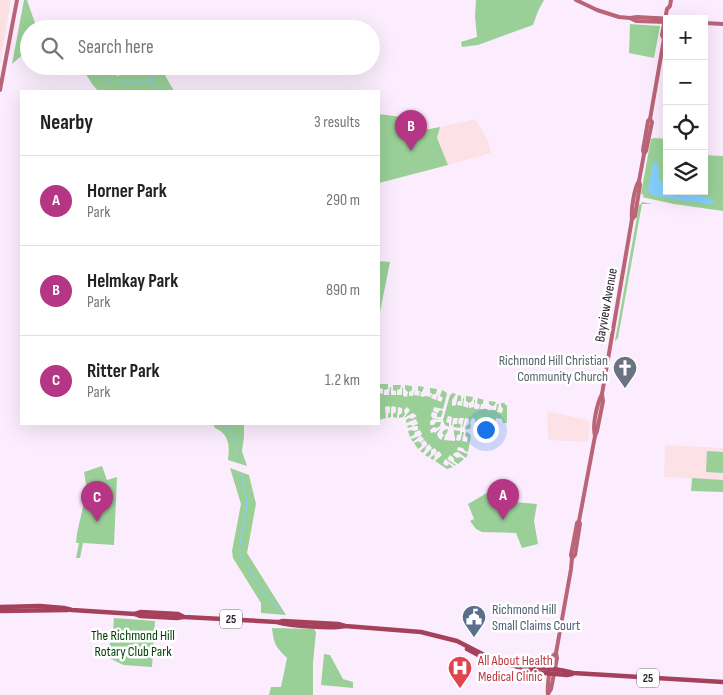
<!DOCTYPE html>
<html lang="en">
<head>
<meta charset="utf-8">
<style>
  :root { --surface:#fff; --page:#f2f2f2; --text:#222; --muted:#767676; --line:#e0e0e0; --accent:#b43685 }
  body { margin:0; font-family:"Sofia Sans Condensed",sans-serif; background:var(--page); color:var(--text) }
  .controls { position:absolute; right:15px; top:15px; display:grid; overflow:hidden; border-radius:0px; box-shadow:0 5px 20px #0002 }
  .controls button { width:45px; height:45px; display:grid; place-items:center; padding:0; border:0; border-bottom:1px solid var(--line); background:var(--surface); color:var(--text); font:25px sans-serif }
  .you { position:absolute; left:485px; top:429px; width:18px; height:18px; margin:-12px; border:4px solid #fff; border-radius:50%; background:#1a73e8; box-shadow:0 0 0 8px #1a73e833 }
  .badge { display:grid; place-items:center; width:32px; height:32px; border-radius:50%; background:var(--accent); color:#fff; font-size:16px; font-weight:700 }
  .pin { position:absolute; translate:-50% -41px; filter:drop-shadow(0 1px 2px #0008) }
  .pin::after { content:''; position:absolute; top:26px; width:18px; height:15px; background:inherit; clip-path:polygon(0 0,100% 0,50% 100%) }
  .list { margin:0; padding:0; list-style:none }
  h2 { display:flex; justify-content:space-between; align-items:center; height:65px; margin:0; padding:0 20px; font-size:21px }
  h2 small { font-size:16px; font-weight:400; color:var(--muted) }
  .list li { display:grid; grid-template-columns:32px 1fr auto; gap:15px; align-items:center; box-sizing:border-box; height:90px; padding:0 20px; border-top:1px solid var(--line) }
  .list b { display:block; font-size:19px; white-space:nowrap }
  .list p { margin:0; font-size:16px; white-space:nowrap; color:var(--muted) }
  .list em { font-size:16px; font-style:normal; color:var(--muted) }
  .icon { flex:none; width:28px; height:28px; fill:none; stroke:currentColor; stroke-width:2; stroke-linecap:round; stroke-linejoin:round }
  .map { position:relative; flex:none; width:723px; height:695px; overflow:hidden }
  .search { position:absolute; background:var(--surface); box-shadow:0 5px 20px #0002; left:20px; top:20px; width:360px; height:55px; display:flex; align-items:center; gap:12px; box-sizing:border-box; padding:0 18px; border-radius:28px; color:var(--muted); font-size:19px }
  .panel { position:absolute; background:var(--surface); box-shadow:0 5px 20px #0002; left:20px; top:90px; width:360px; height:335px; border-radius:0px }
  .map>svg:first-child { display:block }
  .industrial { fill:#fde1e2 }
  .education { fill:#fce1e7 }
  .green { fill:#9ad098 }
  .water { fill:#85cffe }
  .lines { fill:none; stroke-linecap:round; stroke-linejoin:round }
  .stream { stroke:#85cffe; stroke-width:1 }
  .secondary { stroke:#b96577; stroke-width:4 }
  .primary { stroke:#a6415b; stroke-width:4.5 }
  .labels { text-anchor:middle; dominant-baseline:central; stroke-width:5; stroke-linejoin:round; paint-order:stroke }
  .shield { fill:#fff; stroke:#6a666b; stroke-width:1 }
  .shield-label { font-size:12px; font-weight:bold; fill:#2a242b }
  .street-label { font-size:14px; fill:#2a242b; stroke:#fff }
  .worship-label { font-size:14px; fill:#5b616d; stroke:#fff; text-anchor:end }
  .service-label { font-size:14px; fill:#4e5e75; stroke:#fff; text-anchor:start }
  .park-label { font-size:14px; fill:#003e05; stroke:#fff }
  .health-label { font-size:14px; fill:#be3a42; stroke:#fff; text-anchor:start }
</style>
</head>
<body>
<div class="map">
<svg width="723" height="695" viewBox="0 0 723 695">
  <rect width="100%" height="100%" fill="#fcedfe"/>
  <polygon class="industrial" points="0,0 11,0 0,65"/>
  <g class="education">
    <polygon points="475,119 488,140 491,153 448,165 437,138 440,127"/>
    <polygon points="547,411 587,420 590,423 588,442 548,440"/>
    <polygon points="665,445 723,448 723,480 664,477"/>
  </g>
  <g class="green">
    <polygon points="24,0 27,0 35,23 53,29 29,29 29,53 26,52 12,64"/>
    <polygon points="476,0 544,0 538,11 533,25 478,45 462,47 461,42 477,37 475,16"/>
    <polygon points="630,24 660,26 654,58 629,53"/>
    <polygon points="81,66 110,66 117,76 145,66 167,66 162,70 174,91 132,90 130,91 98,91 92,84"/>
    <polygon points="379,114 409,118 414,132 440,127 437,138 448,165 379,183"/>
    <polygon points="654,138 667,139 667,191 704,191 704,155 723,156 723,211 674,204 642,197 644,196 641,193 651,139"/>
    <polygon points="642,202 653,204 642,204 618,338 615,341 639,205 641,204"/>
    <polygon points="379,261 390,262 379,317"/>
    <path d="M380,384H388V389L384,390V395H389L390,387H391V395H396V391L393,390V385H401L400,389L397,390V395H401L402,394V387L403,388V396L407,397L408,392L405,389V385L412,386V390L409,392V396H413L415,388L414,395L419,396L420,391H418V386L424,387L422,392H421L420,396L423,397L425,396L431,397L432,393H430V388L437,389L436,394H433L431,398L436,400L439,392L437,400L441,402L443,398L440,396L442,390L446,392L447,394L443,409L434,407L433,410V411L438,413L440,410L443,411L441,417H437V413L432,412L431,415L432,418L441,420L433,419L430,421V425H434L436,422H441L440,426L437,428L434,427L430,430L431,433L434,432L435,433L441,428L437,434L438,437L441,440L444,435L442,433L444,430L448,429L447,433L445,435L444,440L455,441C456,436 453,435 454,430L460,431V434L457,435L456,440L459,441L461,439L462,432H464L462,441L467,442L468,437L465,436L466,432L469,433L471,436L468,452L465,451L463,448L458,447L457,450L468,454L466,458L458,452L454,453L453,455L457,458L461,457L464,459L458,464L454,461V458L450,455L447,459L456,465L455,466L445,459L443,464L447,466L449,464L453,467L447,469L435,461L442,455L439,451L434,455L435,457L433,460L430,458L437,452L435,448L431,450V454L428,457L425,455L432,448L429,444L425,448L426,449L423,453L420,451L427,445V443L424,440L421,443L422,446L418,449L414,443L419,441L420,443L424,439L422,437L420,436L413,442L411,439L420,436L422,434L420,430L415,432L414,435L410,437L408,431L412,430L414,431L418,430V426H414L408,428L407,426L410,425L413,426L418,424L416,419L406,423V420L409,418L412,419L417,416L413,413L404,418L410,410L407,407L404,410L405,414L403,417L399,418V415L402,413V408L398,407L397,418L393,417V414L396,412V407L392,406L391,408V417L388,418V414L390,412V407L388,406L385,407L386,418L379,420V393L383,394V389L380,388Z"/>
    <polygon points="452,393 456,394 452,400 452,406 456,405 458,395 461,396 461,401 458,401 457,405 462,406 463,398 464,398 463,406 468,408 469,403 466,401 466,396 473,397 472,401 469,403 469,408 474,407 474,400 475,400 474,408 475,409 479,409 480,405 477,403 478,398 484,400 483,401 483,404 481,404 480,409 484,409 486,408 486,409 490,411 492,406 489,404 489,401 496,402 494,406 492,406 491,410 496,410 497,404 499,404 497,412 502,413 503,409 501,406 501,403 505,403 505,405 507,405 507,423 503,423 502,419 496,418 495,423 500,424 488,423 489,426 476,432 482,426 480,422 476,425 476,428 475,429 473,428 476,424 475,422 475,419 472,418 470,422 471,426 470,429 465,429 466,426 469,424 469,419 465,418 463,427 462,427 464,418 459,418 458,423 461,425 460,428 453,427 454,424 457,424 458,418 453,418 452,426 451,425 452,417 448,416 446,422 449,423 449,427 445,425 443,420 450,395 451,395"/>
    <path d="M213,424H244V437L242,451L247,466L228,460C230,445 229,434 215,428Z"/>
    <polygon points="707,451 723,452 723,473 706,472"/>
    <polygon points="102,466 107,480 117,477 114,545 83,543 80,558 76,558 79,543 76,543 77,533 87,490 84,472"/>
    <polygon points="230,468 249,475 256,504 247,553 286,615 261,613 261,603 233,558 232,551 241,504"/>
    <polygon points="692,478 723,480 723,492 691,491"/>
    <polygon points="492,490 501,501 537,504 534,521 538,544 522,548 516,533 482,532 476,529 470,521 474,519 468,504"/>
    <path d="M114,618L155,621L152,667L123,665L98,652C116,645 112,635 114,618Z"/>
    <path d="M272,628L314,629L316,632L313,663V695H269L271,687H281L287,658C275,646 274,644 272,628Z"/>
    <polygon points="324,654 330,655 343,679 353,682 353,688 321,685"/>
  </g>
  <path class="water" d="M654,162H658L659,179L667,188V191H669C676,198 682,198 689,192L714,200V203L709,204L678,200L652,195L648,190V188L653,164Z"/>
  <g class="lines">
    <g class="stream">
      <polyline points="32,27 32,29"/>
      <polyline points="97,66 109,81 121,82 149,82 153,83 163,91"/>
      <polyline points="149,81 152,76 162,66"/>
      <polyline points="223,424 231,434 235,443 236,460"/>
      <polyline points="241,473 247,503 239,551 242,559 249,566 251,573 259,582 264,595 271,600 281,613"/>
    </g>
    <g class="secondary">
      <polyline points="576,0 597,10 619,17 630,18 637,17 673,19"/>
      <polyline points="630,18 636,21 667,22"/>
      <polyline points="704,23 723,24"/>
      <polyline points="0,90 17,0"/>
      <polyline points="644,154 646,151 652,122 650,119 664,39 662,35 667,9 670,6 671,0"/>
      <polyline points="632,219 635,216 640,185 639,181 644,154 643,150 648,121 650,119"/>
      <path d="M595,436C592,425 597,404 602,394"/>
      <path d="M572,558L575,555L580,524L579,521L595,436L597,431L603,401L602,394L632,219C631,211 634,188 639,181"/>
      <polyline points="548,694 551,689 557,658 556,653 571,569 572,558 571,555 577,523 579,521"/>
      <path d="M548,694C547,688 550,661 553,656C553,655 555,654 556,653"/>
    </g>
    <g class="primary">
      <path d="M0,607L40,606L64,608L72,610L135,614L141,612L178,614L184,617L277,622C291,626 331,629 345,626"/>
      <polyline points="0,611 68,610"/>
      <polyline points="135,614 140,616 177,618 183,617"/>
      <polyline points="279,622 283,621 338,624 345,626 421,632 457,641 494,660"/>
      <polyline points="467,649 484,658 526,669 533,672 567,675 572,674"/>
      <path d="M526,669C540,667 561,669 573,673L723,682"/>
    </g>
  </g>
  <defs>
    <symbol id="church-pin" viewBox="-11 -11 22 30"><path d="M0 17L-7.5 6A9.5 9.5 0 1 1 7.5 6Z" fill="#6b7280" stroke="#fff"/><path d="M-1.2-6h2.4v3.5h3.3v2.4h-3.3V6h-2.4V-.1h-3.3v-2.4h3.3Z" fill="#fff"/></symbol>
    <symbol id="civic-pin" viewBox="-11 -11 22 30"><path d="M0 17L-7.5 6A9.5 9.5 0 1 1 7.5 6Z" fill="#5c6f8a" stroke="#fff"/><path d="M-.6-6.5H3V-4.5H.6V-3L4-1V1h2V6H-6V1h2V-1L-.6-3ZM-1.2 2.5V6h2.4V2.5Z" fill="#fff"/></symbol>
    <symbol id="hospital-pin" viewBox="-11 -11 22 30"><path d="M0 17L-7.5 6A9.5 9.5 0 1 1 7.5 6Z" fill="#e0444e" stroke="#fff"/><path d="M-5-5h3v3.5h4V-5h3V5h-3V1.5h-4V5h-3Z" fill="#fff"/></symbol>
  </defs>
  <g fill-rule="evenodd">
    <use href="#church-pin" x="611" y="354" width="28" height="38"/>
    <use href="#civic-pin" x="460" y="603" width="28" height="38"/>
    <use href="#hospital-pin" x="446" y="654" width="28" height="38"/>
  </g>
  <g class="labels">
    <g class="shield">
      <rect x="220" y="609.5" width="22" height="19" rx="4"/>
      <rect x="637" y="668.5" width="22" height="19" rx="4"/>
    </g>
    <g class="shield-label">
      <text x="231" y="619">25</text>
      <text x="648" y="678">25</text>
    </g>
    <g class="street-label">
      <text transform="translate(606 305) rotate(-80)">Bayview Avenue</text>
    </g>
    <g class="worship-label">
      <text x="608" y="360">Richmond Hill Christian<tspan x="608" dy="16">Community Church</tspan></text>
    </g>
    <g class="service-label">
      <text x="492" y="609">Richmond Hill<tspan x="492" dy="16">Small Claims Court</tspan></text>
    </g>
    <g class="park-label">
      <text x="133" y="635">The Richmond Hill<tspan x="133" dy="16">Rotary Club Park</tspan></text>
    </g>
    <g class="health-label">
      <text x="478" y="660">All About Health<tspan x="478" dy="16">Medical Clinic</tspan></text>
    </g>
  </g>
</svg>
<div class="controls">
<button>+</button>
<button>−</button>
<button><svg class="icon" aria-label="locate" viewBox="0 0 24 24"><circle cx="12" cy="12" r="6"/><path d="M12 2v4M12 18v4M2 12h4M18 12h4"/></svg></button>
<button><svg class="icon" aria-label="layers" viewBox="0 0 24 24"><path d="M12 4l9 5-9 5-9-5zM3 14l9 5 9-5"/></svg></button>
</div>
<div class="you"></div>
<div class="pin badge" style="left:503px;top:520px">A</div>
<div class="pin badge" style="left:411px;top:151px">B</div>
<div class="pin badge" style="left:97px;top:522px">C</div>
<div class="search"><svg class="icon" aria-label="search" viewBox="0 0 24 24"><circle cx="10" cy="10" r="6"/><path d="M15 15l6 6"/></svg>Search here</div>
<section class="panel">
<h2>Nearby<small>3 results</small></h2>
<ul class="list">
<li><span class="badge">A</span><div><b>Horner Park</b><p>Park</p></div><em>290 m</em></li>
<li><span class="badge">B</span><div><b>Helmkay Park</b><p>Park</p></div><em>890 m</em></li>
<li><span class="badge">C</span><div><b>Ritter Park</b><p>Park</p></div><em>1.2 km</em></li>
</ul>
</section>
</div>
</body>
</html>
